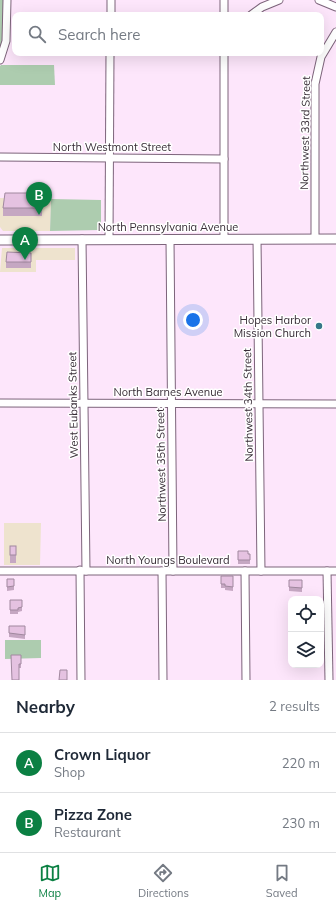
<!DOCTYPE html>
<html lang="en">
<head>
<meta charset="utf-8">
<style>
  :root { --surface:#fff; --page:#f2f2f3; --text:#1f2937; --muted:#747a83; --line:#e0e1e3; --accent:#0b8043 }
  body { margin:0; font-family:Mulish,sans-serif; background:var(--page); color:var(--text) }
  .controls { position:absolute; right:12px; bottom:12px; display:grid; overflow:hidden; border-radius:8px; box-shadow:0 4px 16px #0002 }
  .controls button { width:36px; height:36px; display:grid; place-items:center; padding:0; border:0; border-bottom:1px solid var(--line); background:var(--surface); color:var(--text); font:20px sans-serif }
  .you { position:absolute; left:193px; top:320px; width:14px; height:14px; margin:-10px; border:3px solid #fff; border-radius:50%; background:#1a73e8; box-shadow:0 0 0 6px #1a73e833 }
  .badge { display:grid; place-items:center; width:26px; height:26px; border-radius:50%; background:var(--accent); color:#fff; font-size:13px; font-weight:700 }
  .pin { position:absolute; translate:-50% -33px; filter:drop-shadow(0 1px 2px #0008) }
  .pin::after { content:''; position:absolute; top:21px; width:14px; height:12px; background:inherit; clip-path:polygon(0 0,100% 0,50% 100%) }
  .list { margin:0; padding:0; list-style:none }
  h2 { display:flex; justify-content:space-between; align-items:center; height:52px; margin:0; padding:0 16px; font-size:17px }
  h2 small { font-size:13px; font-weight:400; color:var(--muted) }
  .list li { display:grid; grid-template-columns:26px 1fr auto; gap:12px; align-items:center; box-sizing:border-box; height:60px; padding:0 16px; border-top:1px solid var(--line) }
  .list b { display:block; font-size:15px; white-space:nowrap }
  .list p { margin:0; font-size:13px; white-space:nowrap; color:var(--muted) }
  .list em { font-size:13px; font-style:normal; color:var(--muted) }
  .icon { flex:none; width:22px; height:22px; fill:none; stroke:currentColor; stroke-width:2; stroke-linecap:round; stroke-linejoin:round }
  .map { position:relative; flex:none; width:336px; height:680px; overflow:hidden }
  .search { position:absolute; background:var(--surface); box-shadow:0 4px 16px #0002; left:12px; right:12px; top:12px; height:44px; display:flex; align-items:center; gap:10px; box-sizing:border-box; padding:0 14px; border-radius:8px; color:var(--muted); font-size:15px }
  .sheet { height:172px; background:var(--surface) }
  nav { display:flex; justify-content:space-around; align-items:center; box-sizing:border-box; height:56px; border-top:1px solid var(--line); background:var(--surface); font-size:11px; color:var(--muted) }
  nav a { display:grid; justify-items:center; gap:2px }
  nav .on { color:var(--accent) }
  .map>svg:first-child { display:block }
  .commercial { fill:#eee3ce }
  .green { fill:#adccaf }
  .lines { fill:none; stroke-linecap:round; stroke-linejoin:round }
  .minor-casing { stroke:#7d647b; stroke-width:9 }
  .major-casing { stroke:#7d647b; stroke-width:11 }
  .minor { stroke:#fff; stroke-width:7 }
  .major { stroke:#fff; stroke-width:9 }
  .wall { fill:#c5a7c2 }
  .building { fill:#e5c2e1; stroke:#a0889e }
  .poi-dot { fill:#357889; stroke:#fff; stroke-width:1.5 }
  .labels { text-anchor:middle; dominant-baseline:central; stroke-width:3; stroke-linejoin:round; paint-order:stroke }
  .street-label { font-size:11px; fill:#372c36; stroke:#fff }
  .poi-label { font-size:11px; fill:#372c36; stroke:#fff; text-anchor:end }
</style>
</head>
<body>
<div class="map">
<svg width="336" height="680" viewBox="0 0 336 680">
  <rect width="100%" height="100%" fill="#fde6fb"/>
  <g class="commercial">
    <polygon points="0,198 51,199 50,231 3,231 0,227"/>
    <polygon points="2,248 75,248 75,260 36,260 36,272 0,272"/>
    <polygon points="4,523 41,523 40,565 4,565"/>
  </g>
  <g class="green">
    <polygon points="0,0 4,0 4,30 0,50"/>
    <polygon points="1,65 54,65 55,85 0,85 0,66"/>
    <polygon points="51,199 101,200 101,230 50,231"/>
    <polygon points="5,640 41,640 41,658 5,659"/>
  </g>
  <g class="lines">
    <defs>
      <g id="minor">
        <polyline points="224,0 224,15"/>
        <polyline points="319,0 336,7"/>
        <polyline points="111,15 111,0"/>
        <polyline points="251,15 262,7 279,0"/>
        <polyline points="224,53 224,239"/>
        <polyline points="0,60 6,41 7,0"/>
        <polyline points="0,157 224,159"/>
        <polyline points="82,239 86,571"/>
        <polyline points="109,239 110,53"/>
        <polyline points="170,239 173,571"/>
        <polyline points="257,239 261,571"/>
        <polyline points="315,239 315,84 321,57 336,32"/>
        <polyline points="0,403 336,404"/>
        <polyline points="80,570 81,680"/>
        <polyline points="0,571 336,571"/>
        <polyline points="162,571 163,680"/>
        <polyline points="245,571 246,680"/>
        <polyline points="327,571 329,680"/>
      </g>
      <polyline id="major" points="0,240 336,239"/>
    </defs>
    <use href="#minor" class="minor-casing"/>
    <use href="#major" class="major-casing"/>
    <use href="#minor" class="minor"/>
    <use href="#major" class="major"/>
  </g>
  <g class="wall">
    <polygon points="42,204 42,216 3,216 3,208"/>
    <polygon points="31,253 31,268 6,268 6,262"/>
    <rect x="10" y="546" width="6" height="17"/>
    <polygon points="238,551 250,554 250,564 238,564"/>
    <polygon points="221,576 233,576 233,591 225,590 225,588 221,588"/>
    <polygon points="7,579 14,579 14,590 7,591"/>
    <polygon points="289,580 302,580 302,592 289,591"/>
    <polygon points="10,600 22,600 22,611 18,612 18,614 10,614"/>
    <polygon points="9,626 25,626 25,639 9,637"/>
    <polygon points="21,655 21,668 19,668 12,680"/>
  </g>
  <g class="building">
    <polygon points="5,193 40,193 40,204 42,204 42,208 3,208"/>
    <polygon points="7,252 31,253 31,262 6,262"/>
    <rect x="10" y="546" width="6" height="9"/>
    <polygon points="238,551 248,551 248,554 250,554 250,560 238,560"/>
    <polygon points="221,576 233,576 233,587 225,586 225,584 221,584"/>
    <polygon points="7,579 14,579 14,586 7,587"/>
    <polygon points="289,580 302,580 302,588 289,587"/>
    <polygon points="10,600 22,600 22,607 18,608 18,610 10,610"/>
    <polygon points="9,626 25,626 25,635 9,633"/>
    <polygon points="11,655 21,655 21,664 19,664 19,680 12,680"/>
    <polygon points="60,670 67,670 67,680 59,680"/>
  </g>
  <circle class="poi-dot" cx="319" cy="326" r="4"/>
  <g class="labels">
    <g class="street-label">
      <text transform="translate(305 133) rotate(-89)">Northwest 33rd Street</text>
      <text x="112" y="147">North Westmont Street</text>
      <text x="168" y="227">North Pennsylvania Avenue</text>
      <text x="168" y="392">North Barnes Avenue</text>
      <text transform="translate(73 405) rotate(-91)">West Eubanks Street</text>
      <text transform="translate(248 405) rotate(-91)">Northwest 34th Street</text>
      <text transform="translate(161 465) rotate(-91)">Northwest 35th Street</text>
      <text x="168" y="560">North Youngs Boulevard</text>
    </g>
    <g class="poi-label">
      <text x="311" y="320">Hopes Harbor<tspan x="311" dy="13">Mission Church</tspan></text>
    </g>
  </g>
</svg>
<div class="controls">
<button><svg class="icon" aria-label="locate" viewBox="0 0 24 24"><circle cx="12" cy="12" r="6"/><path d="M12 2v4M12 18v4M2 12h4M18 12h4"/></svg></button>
<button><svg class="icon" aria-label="layers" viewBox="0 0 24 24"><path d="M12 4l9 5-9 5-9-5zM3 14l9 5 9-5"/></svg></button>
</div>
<div class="you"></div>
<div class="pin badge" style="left:25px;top:260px">A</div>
<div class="pin badge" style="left:39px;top:215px">B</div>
<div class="search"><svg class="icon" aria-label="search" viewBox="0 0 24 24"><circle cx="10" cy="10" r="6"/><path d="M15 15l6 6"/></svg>Search here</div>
</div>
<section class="sheet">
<h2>Nearby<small>2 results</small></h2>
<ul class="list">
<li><span class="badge">A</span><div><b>Crown Liquor</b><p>Shop</p></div><em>220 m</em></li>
<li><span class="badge">B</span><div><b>Pizza Zone</b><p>Restaurant</p></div><em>230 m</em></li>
</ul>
</section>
<nav>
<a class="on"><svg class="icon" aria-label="map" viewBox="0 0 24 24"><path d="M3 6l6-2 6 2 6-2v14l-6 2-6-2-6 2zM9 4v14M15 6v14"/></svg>Map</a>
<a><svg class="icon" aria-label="directions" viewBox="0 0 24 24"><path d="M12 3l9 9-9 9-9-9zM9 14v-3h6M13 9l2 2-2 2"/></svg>Directions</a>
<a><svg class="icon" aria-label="saved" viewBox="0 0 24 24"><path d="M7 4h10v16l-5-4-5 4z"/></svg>Saved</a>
</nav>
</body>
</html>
